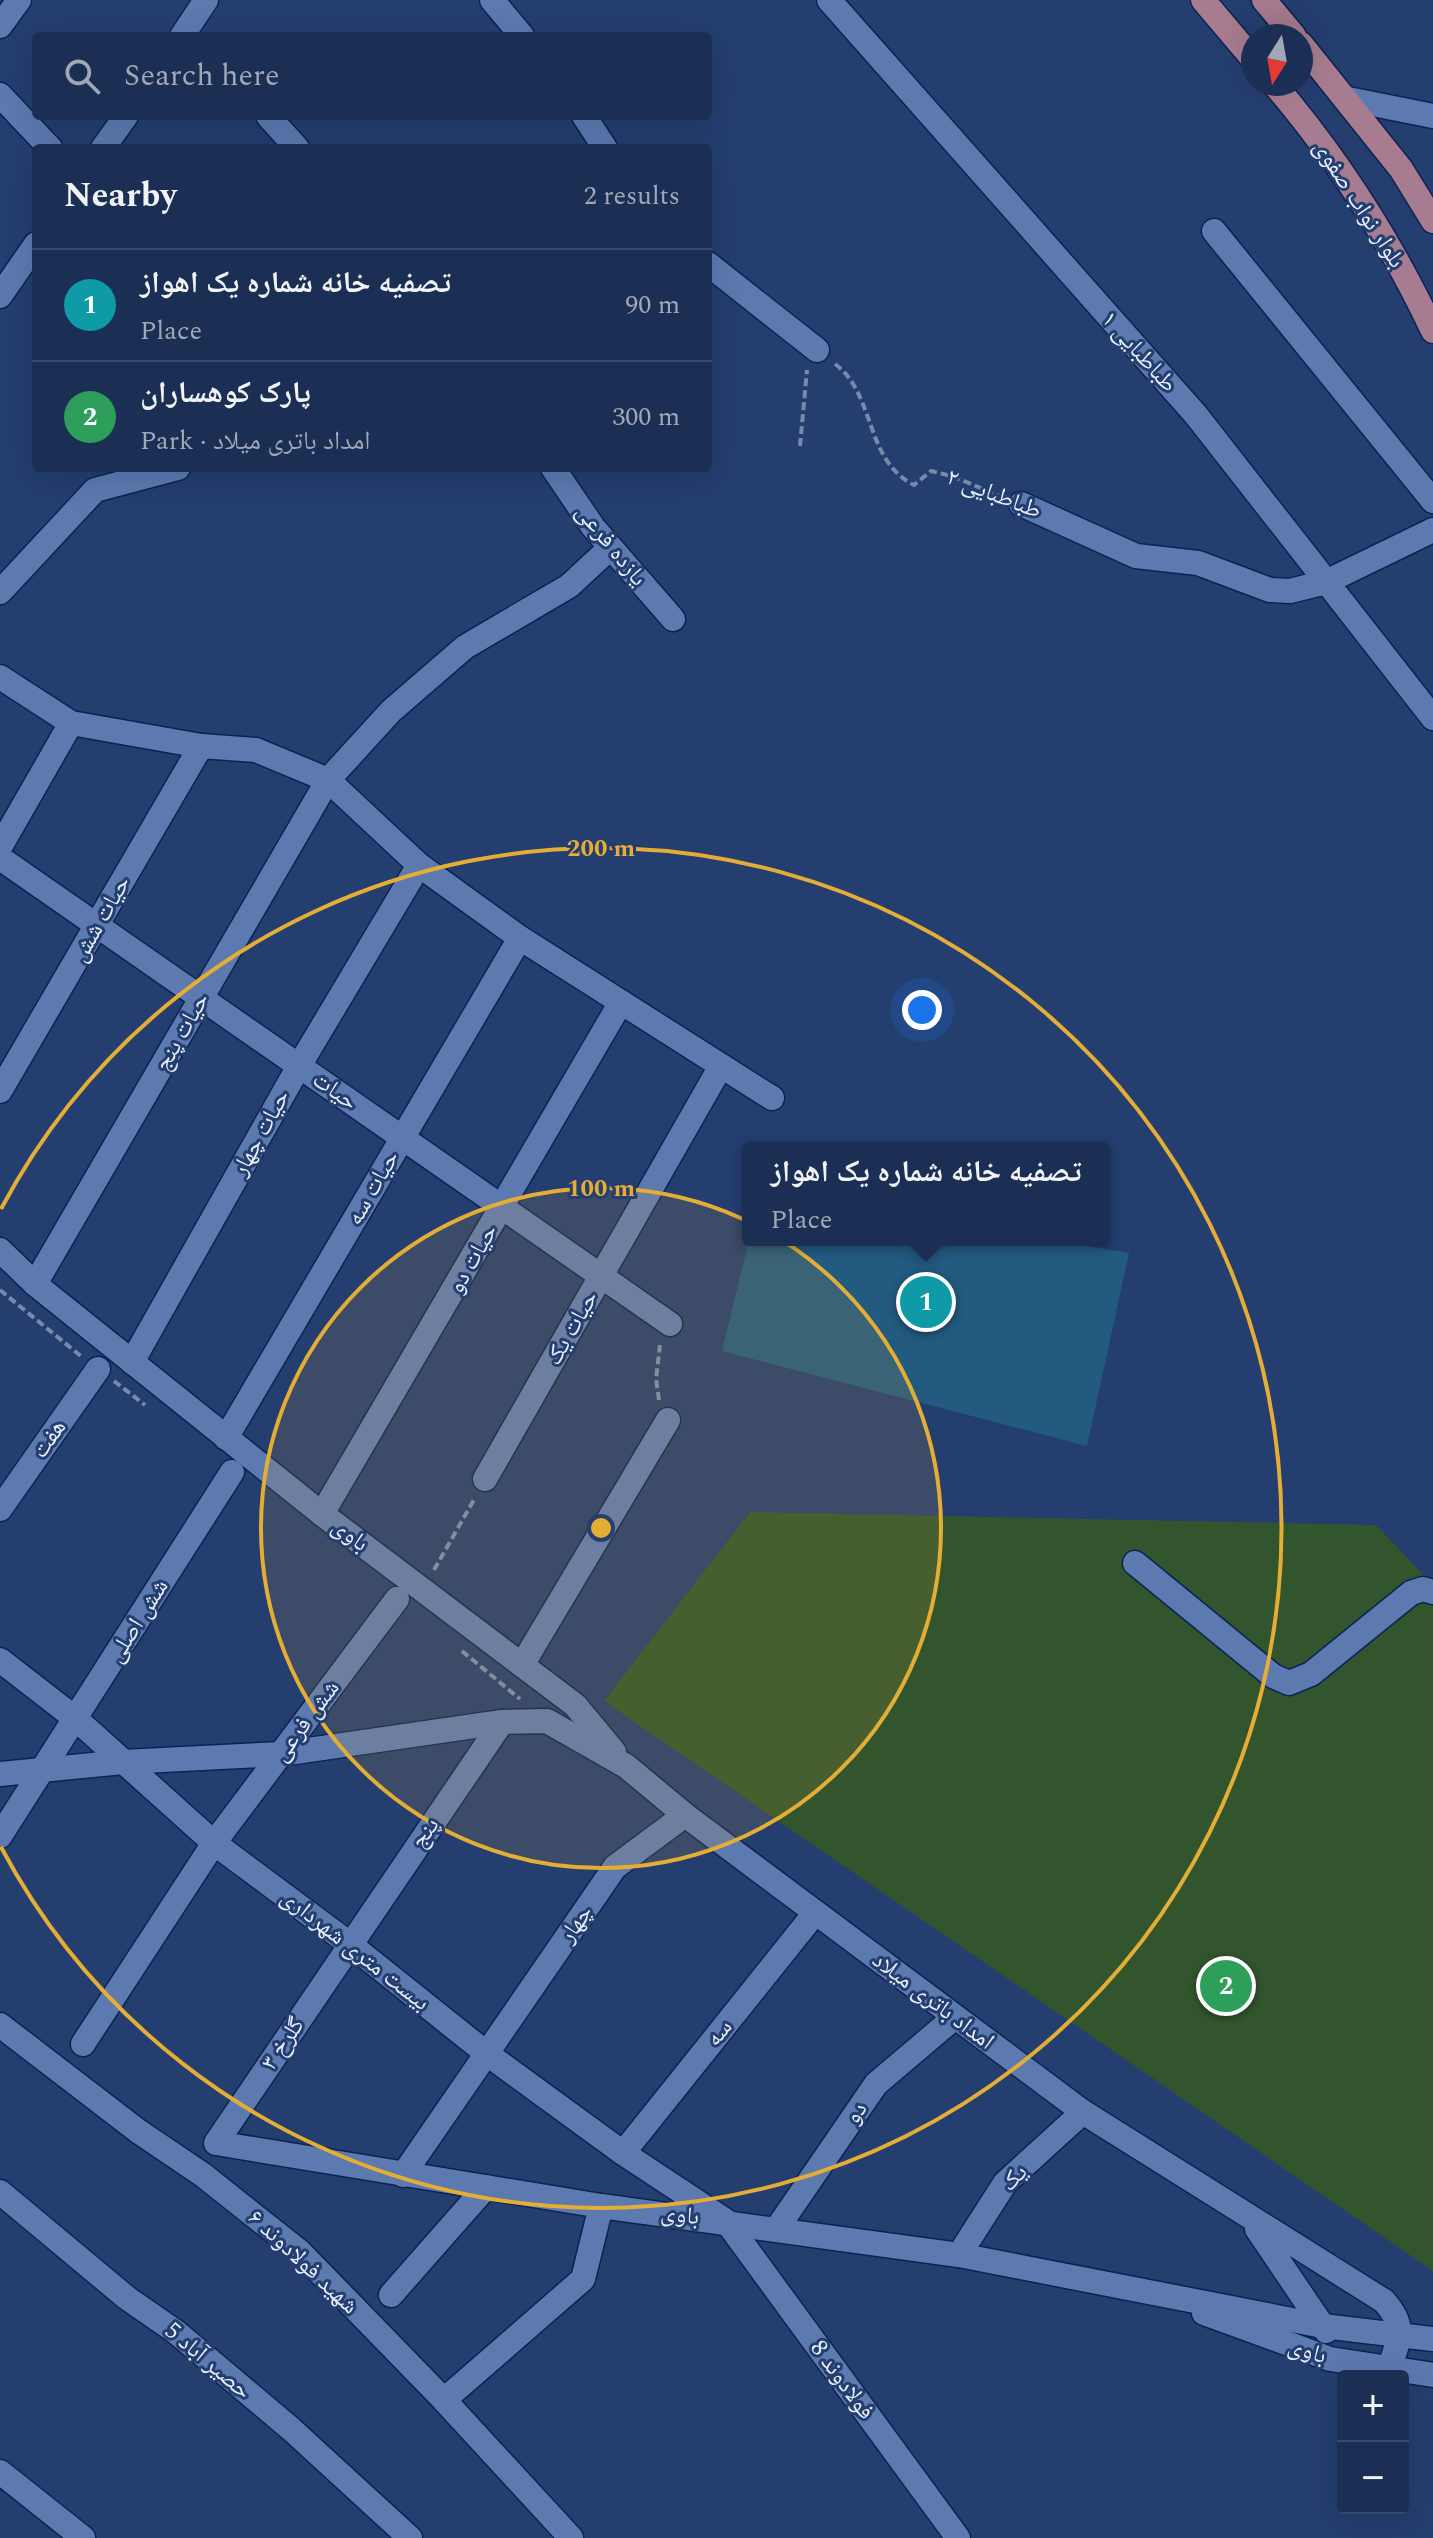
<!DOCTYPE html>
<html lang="en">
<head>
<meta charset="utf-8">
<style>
  :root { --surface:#1b2e54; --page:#24365a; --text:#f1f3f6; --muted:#a0a8b8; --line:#394a6b; --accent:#e4ad35 }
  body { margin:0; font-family:Spectral,"Noto Naskh Arabic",serif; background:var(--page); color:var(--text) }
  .controls { position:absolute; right:24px; bottom:24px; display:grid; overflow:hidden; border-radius:8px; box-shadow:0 8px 32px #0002 }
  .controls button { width:72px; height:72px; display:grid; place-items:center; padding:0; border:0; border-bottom:2px solid var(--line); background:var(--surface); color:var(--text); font:40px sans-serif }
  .compass { position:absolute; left:1241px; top:24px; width:72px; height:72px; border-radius:50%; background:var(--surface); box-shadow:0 8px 32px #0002; rotate:191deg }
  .you { position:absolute; left:922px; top:1010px; width:28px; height:28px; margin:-20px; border:6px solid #fff; border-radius:50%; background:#1a73e8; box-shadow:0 0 0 12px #1a73e833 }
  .badge { display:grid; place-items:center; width:52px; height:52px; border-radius:50%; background:var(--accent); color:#fff; font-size:26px; font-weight:700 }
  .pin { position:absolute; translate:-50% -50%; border:4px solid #fff; box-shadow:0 2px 8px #0006 }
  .popup { position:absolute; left:742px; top:1142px; width:368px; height:104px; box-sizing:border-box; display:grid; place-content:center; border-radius:8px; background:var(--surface); filter:drop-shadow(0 2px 6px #0005); font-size:26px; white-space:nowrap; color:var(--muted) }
  .popup b { font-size:30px; color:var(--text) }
  .popup::after { content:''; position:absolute; left:50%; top:100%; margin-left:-16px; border:16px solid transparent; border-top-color:var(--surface) }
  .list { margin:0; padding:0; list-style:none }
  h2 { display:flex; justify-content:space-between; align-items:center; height:104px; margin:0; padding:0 32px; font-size:34px }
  h2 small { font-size:26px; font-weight:400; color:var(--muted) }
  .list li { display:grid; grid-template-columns:52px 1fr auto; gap:24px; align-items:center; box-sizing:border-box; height:112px; padding:0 32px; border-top:2px solid var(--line) }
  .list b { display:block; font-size:30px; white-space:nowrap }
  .list p { margin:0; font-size:26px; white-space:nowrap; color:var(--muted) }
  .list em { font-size:26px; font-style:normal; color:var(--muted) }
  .icon { flex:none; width:44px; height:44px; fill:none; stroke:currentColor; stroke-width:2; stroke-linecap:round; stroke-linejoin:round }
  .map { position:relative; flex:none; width:1433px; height:2538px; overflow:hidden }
  .search { position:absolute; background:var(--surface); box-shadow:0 8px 32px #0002; left:32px; top:32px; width:680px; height:88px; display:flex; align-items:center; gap:20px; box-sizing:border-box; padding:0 28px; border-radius:8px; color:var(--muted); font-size:30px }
  .panel { position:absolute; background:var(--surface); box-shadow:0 8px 32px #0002; left:32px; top:144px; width:680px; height:328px; border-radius:8px }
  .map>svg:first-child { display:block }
  .green { fill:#32552e }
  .building { fill:#235a80 }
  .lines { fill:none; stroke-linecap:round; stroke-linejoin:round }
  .minor-casing { stroke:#0c2352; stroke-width:27 }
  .major-casing { stroke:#0c2352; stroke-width:27 }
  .path { stroke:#788aac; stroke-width:4; stroke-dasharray:8 4; stroke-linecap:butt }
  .minor { stroke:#5c79b0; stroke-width:24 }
  .major { stroke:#a87c90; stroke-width:24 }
  .ring { fill:none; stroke:#e4ad35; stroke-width:4 }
  .labels { text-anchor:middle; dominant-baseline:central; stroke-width:6; stroke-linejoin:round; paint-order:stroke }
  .street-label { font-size:24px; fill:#e7eefb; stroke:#243e70 }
  .centre { fill:#e4ad35; stroke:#243e70; stroke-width:4 }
  .ring-label { font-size:24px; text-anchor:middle; font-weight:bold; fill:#e4ad35; stroke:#243e70; stroke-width:6; stroke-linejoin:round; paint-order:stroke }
</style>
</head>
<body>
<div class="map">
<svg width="1433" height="2538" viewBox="0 0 1433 2538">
  <rect width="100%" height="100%" fill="#243e70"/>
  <polygon class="green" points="750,1512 1376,1525 1433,1585 1433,2271 604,1701"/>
  <polygon class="building" points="749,1240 1051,1240 1129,1253 1087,1446 722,1351"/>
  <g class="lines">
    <defs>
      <g id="minor">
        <polyline points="492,0 522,36"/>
        <polyline points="829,0 1196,415 1433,718"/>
        <polyline points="0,26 19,0"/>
        <polyline points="182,36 206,0"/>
        <polyline points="0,95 50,148"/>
        <polyline points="1348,99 1433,116"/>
        <polyline points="268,116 297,148"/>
        <polyline points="584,116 605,148"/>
        <polyline points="103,148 126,116"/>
        <polyline points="1214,231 1433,501"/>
        <polyline points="708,264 817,350"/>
        <polyline points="0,296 36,244"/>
        <polyline points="553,468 593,527 673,619"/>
        <polyline points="1021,504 1136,556 1198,563 1270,590 1290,591 1326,582 1433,530"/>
        <polyline points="0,592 95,490 178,468"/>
        <polyline points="0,677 71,723 201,746 256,750 328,780 419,865 520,938 772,1098"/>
        <polyline points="0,847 71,723"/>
        <polyline points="0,858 670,1324"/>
        <polyline points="0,1091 201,746"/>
        <polyline points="0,1250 35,1284 322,1514 575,1705 614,1752"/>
        <polyline points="35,1284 328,780 391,711 465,647 569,586 610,548"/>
        <polyline points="132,1362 299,1066 419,865"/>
        <polyline points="226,1438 520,938"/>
        <polyline points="485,1479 721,1066"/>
        <polyline points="0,1509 98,1369"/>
        <polyline points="322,1514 621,1002"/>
        <polyline points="1135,1563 1273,1676 1289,1683 1311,1674 1411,1593 1423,1589 1433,1592"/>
        <polyline points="0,1660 76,1719 214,1843 351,1945 486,2053 623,2153 726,2221 958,2538"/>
        <polyline points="522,1665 668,1420"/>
        <polyline points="502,1722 216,2143 601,2206 959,2255 1323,2326 1433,2339"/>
        <path d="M0,1774L123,1762L281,1754L502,1722L547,1721L626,1766L685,1815L1083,2112L1384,2301C1407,2327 1399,2339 1389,2369"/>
        <polyline points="0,1836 232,1472"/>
        <polyline points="0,2025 138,2131 203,2175 300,2252 444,2400 571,2538"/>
        <polyline points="83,2044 214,1843 397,1599"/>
        <polyline points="623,2153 815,1913"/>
        <polyline points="403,2175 615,1867 685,1815"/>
        <polyline points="0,2192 127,2298 176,2332 291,2429 410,2538"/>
        <polyline points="778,2227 876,2084 955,2017"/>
        <polyline points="1257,2229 1326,2331"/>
        <polyline points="959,2255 1005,2183 1083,2112"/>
        <polyline points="391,2295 486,2187"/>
        <polyline points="1204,2313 1330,2359 1433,2375"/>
        <polyline points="444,2400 583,2279 601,2206"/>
        <polyline points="0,2472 83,2538"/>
      </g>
      <g id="major">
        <polyline points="1203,0 1253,59"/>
        <polyline points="1264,0 1294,36"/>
        <polyline points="1301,44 1401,169 1433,221"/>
        <path d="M1274,84C1338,159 1391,242 1433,331"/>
      </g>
    </defs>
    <use href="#minor" class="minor-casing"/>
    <use href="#major" class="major-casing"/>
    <g class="path">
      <path d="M835,364C876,394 864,460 914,485L931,471L952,476L1002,497"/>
      <polyline points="800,446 807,370"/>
      <polyline points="0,1290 82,1357"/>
      <polyline points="114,1381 145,1405"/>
      <polyline points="659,1400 656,1379 660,1345"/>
      <polyline points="434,1570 475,1498"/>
      <polyline points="462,1651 520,1699"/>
    </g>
    <use href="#minor" class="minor"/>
    <use href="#major" class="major"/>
  </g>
  <circle cx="601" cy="1528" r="340" fill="#e4ad35" fill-opacity=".12"/>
  <g class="ring">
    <circle cx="601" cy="1528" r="340"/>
    <path d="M1 1209A680 680 0 1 1 1 1847"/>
  </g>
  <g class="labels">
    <g class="street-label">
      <text transform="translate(1359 204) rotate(57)">بلوار نواب صفوی</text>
      <text transform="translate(1139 352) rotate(48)">طباطبایی ۱</text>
      <text transform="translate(994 494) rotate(21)">طباطبایی ۲</text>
      <text transform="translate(611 545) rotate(51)">یازده فرعی</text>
      <text transform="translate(101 919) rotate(-60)">حیات شش</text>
      <text transform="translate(182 1032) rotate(-60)">حیات پنج</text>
      <text transform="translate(335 1091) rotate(35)">حیات</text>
      <text transform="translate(261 1133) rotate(-61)">حیات چهار</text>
      <text transform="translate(373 1188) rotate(-60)">حیات سه</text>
      <text transform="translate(473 1259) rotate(-60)">حیات دو</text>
      <text transform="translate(572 1328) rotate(-60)">حیات یک</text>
      <text transform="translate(49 1439) rotate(-55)">هفت</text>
      <text transform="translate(350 1535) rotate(37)">باوی</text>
      <text transform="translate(138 1621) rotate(-58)">شش اصلی</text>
      <text transform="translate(306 1721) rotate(-53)">شش فرعی</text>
      <text transform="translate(425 1833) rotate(-55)">پنج</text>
      <text transform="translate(576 1924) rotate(-55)">چهار</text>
      <text transform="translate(355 1950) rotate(38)">بیست متری شهرداری</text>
      <text transform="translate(933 2001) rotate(37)">امداد باتری میلاد</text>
      <text transform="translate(719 2033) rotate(-51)">سه</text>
      <text transform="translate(283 2044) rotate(-56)">گلرخ ۳</text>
      <text transform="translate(856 2113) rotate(-55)">دو</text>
      <text transform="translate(1014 2178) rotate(-47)">یک</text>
      <text transform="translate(680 2215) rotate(7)">باوی</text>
      <text transform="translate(303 2262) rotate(43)">شهید فولادوند ۶</text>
      <text transform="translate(1307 2351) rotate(17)">باوی</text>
      <text transform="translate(208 2361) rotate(40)">حصیر آباد 5</text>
      <text transform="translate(842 2380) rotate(54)">فولادوند 8</text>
    </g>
  </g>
  <circle cx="601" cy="1528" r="12" class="centre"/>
  <g class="ring-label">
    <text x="601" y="856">200 m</text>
    <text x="601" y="1196">100 m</text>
  </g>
</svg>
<div class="controls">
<button>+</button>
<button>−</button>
</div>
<svg class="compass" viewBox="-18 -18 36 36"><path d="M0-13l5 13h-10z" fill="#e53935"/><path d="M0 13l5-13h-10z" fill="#a0a8b8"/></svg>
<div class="you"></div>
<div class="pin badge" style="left:926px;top:1302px;background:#0f9aa8">1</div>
<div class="popup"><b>تصفیه خانه شماره یک اهواز</b>Place</div>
<div class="pin badge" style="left:1226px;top:1986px;background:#2e9e5b">2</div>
<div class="search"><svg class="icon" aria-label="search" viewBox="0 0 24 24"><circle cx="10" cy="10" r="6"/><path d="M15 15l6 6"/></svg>Search here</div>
<section class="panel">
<h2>Nearby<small>2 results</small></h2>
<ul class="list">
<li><span class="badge" style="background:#0f9aa8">1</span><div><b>تصفیه خانه شماره یک اهواز</b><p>Place</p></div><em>90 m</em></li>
<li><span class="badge" style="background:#2e9e5b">2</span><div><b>پارک کوهساران</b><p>Park · امداد باتری میلاد</p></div><em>300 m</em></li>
</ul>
</section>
</div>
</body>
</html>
